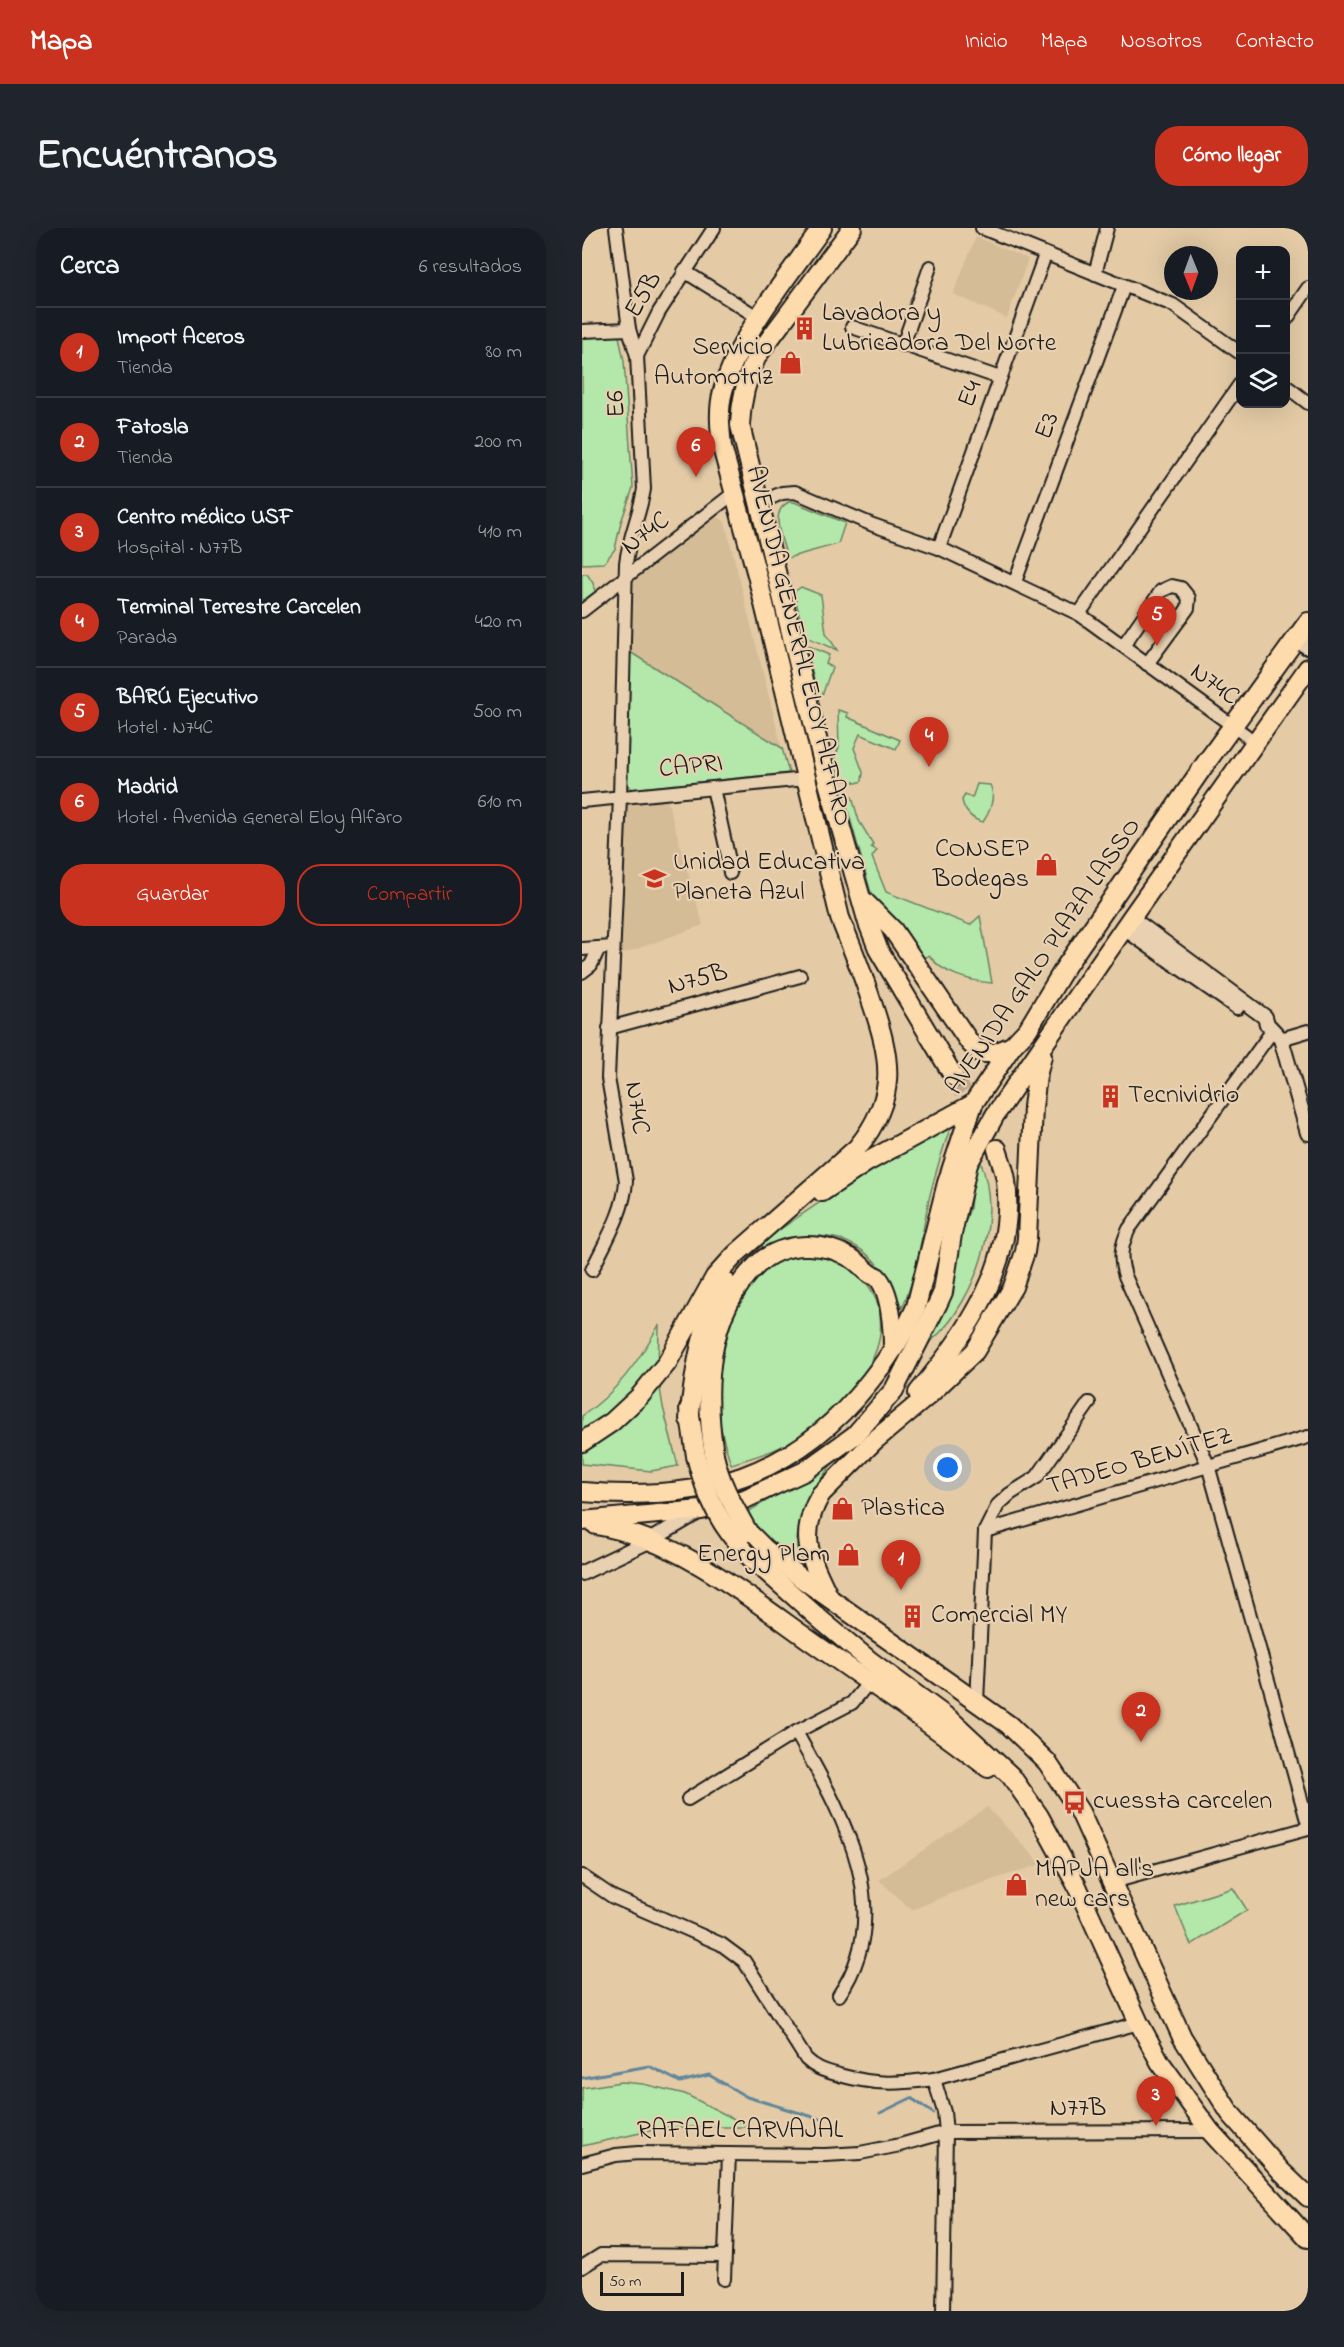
<!DOCTYPE html>
<html lang="es">
<head>
<meta charset="utf-8">
<style>
  :root { --surface:#171b24; --page:#20242c; --text:#f1f3f6; --muted:#9ea1a6; --line:#363941; --accent:#c8321e }
  body { margin:0; font-family:"Indie Flower",sans-serif; background:var(--page); color:var(--text) }
  .controls { position:absolute; right:18px; top:18px; display:grid; overflow:hidden; border-radius:12px; box-shadow:0 6px 24px #0002 }
  .controls button { width:54px; height:54px; display:grid; place-items:center; padding:0; border:0; border-bottom:2px solid var(--line); background:var(--surface); color:var(--text); font:30px sans-serif }
  .compass { position:absolute; left:582px; top:18px; width:54px; height:54px; border-radius:50%; background:var(--surface); box-shadow:0 6px 24px #0002; rotate:179deg }
  .scale { position:absolute; left:18px; bottom:15px; width:84px; box-sizing:border-box; padding-left:6px; border:3px solid #1c1c1c; border-top:0; font-size:16px; line-height:21px; white-space:nowrap; color:#1c1c1c; -webkit-text-stroke:4px #e8d0b0; paint-order:stroke }
  .you { position:absolute; left:366px; top:1240px; width:21px; height:21px; margin:-15px; border:4px solid #fff; border-radius:50%; background:#1a73e8; box-shadow:0 0 0 9px #1a73e833 }
  .badge { display:grid; place-items:center; width:39px; height:39px; border-radius:50%; background:var(--accent); color:#fff; font-size:20px; font-weight:700 }
  .pin { position:absolute; translate:-50% -50px; filter:drop-shadow(0 2px 3px #0008) }
  .pin::after { content:''; position:absolute; top:32px; width:21px; height:18px; background:inherit; clip-path:polygon(0 0,100% 0,50% 100%) }
  .list { margin:0; padding:0; list-style:none }
  h2 { display:flex; justify-content:space-between; align-items:center; height:78px; margin:0; padding:0 24px; font-size:26px }
  h2 small { font-size:20px; font-weight:400; color:var(--muted) }
  .list li { display:grid; grid-template-columns:39px 1fr auto; gap:18px; align-items:center; box-sizing:border-box; height:90px; padding:0 24px; border-top:2px solid var(--line) }
  .list b { display:block; font-size:22px; white-space:nowrap }
  .list p { margin:0; font-size:20px; white-space:nowrap; color:var(--muted) }
  .list em { font-size:20px; font-style:normal; color:var(--muted) }
  .actions { display:flex; gap:12px; padding:18px 24px }
  .actions a { flex:1; padding:14px 0; border:2px solid var(--accent); border-radius:24px; text-align:center; font-size:21px; color:var(--accent) }
  .actions .main { background:var(--accent); color:#fff }
  .icon { flex:none; width:33px; height:33px; fill:none; stroke:currentColor; stroke-width:2; stroke-linecap:round; stroke-linejoin:round }
  .map { position:relative; flex:none; width:726px; height:2083px; overflow:hidden; border-radius:24px }
  header { display:flex; align-items:center; gap:36px; box-sizing:border-box; height:84px; padding:0 30px; background:var(--accent); color:#fff }
  header strong { font-size:28px }
  nav { display:flex; gap:33px; margin-inline-start:auto; font-size:21px }
  .intro { display:flex; align-items:center; justify-content:space-between; box-sizing:border-box; height:144px; padding:0 36px }
  h1 { margin:0; font-size:42px }
  .button { padding:15px 27px; border-radius:24px; background:var(--accent); color:#fff; font-size:21px; font-weight:700 }
  main { display:flex; gap:36px; padding:0 36px }
  aside { flex:1; background:var(--surface); border-radius:24px; box-shadow:0 6px 24px #0002 }
  .map>svg:first-child { display:block }
  .built { fill:#d4bc97 }
  .green { fill:#b3e8aa; stroke:#688263; stroke-width:1.5 }
  .lines { fill:none; stroke-linecap:round; stroke-linejoin:round }
  .stream { stroke:#60869a; stroke-width:3 }
  .primary-tunnel { stroke:#bca88a; stroke-width:18; stroke-dasharray:18 9; stroke-linecap:butt }
  .minor-casing { stroke:#1c1c1c; stroke-width:16 }
  .tertiary-casing { stroke:#1c1c1c; stroke-width:18 }
  .secondary-casing { stroke:#1c1c1c; stroke-width:21 }
  .primary-casing { stroke:#1c1c1c; stroke-width:22 }
  .minor { stroke:#e8d0b0; stroke-width:12 }
  .tertiary { stroke:#e8d0b0; stroke-width:14 }
  .secondary { stroke:#e8d0b0; stroke-width:16 }
  .primary { stroke:#fedbac; stroke-width:18 }
  .primary-bridge-casing { stroke:#1c1c1c; stroke-width:22; stroke-linecap:butt }
  .primary-bridge { stroke:#fedbac; stroke-width:18 }
  .labels { text-anchor:middle; dominant-baseline:central; stroke-width:4.5; stroke-linejoin:round; paint-order:stroke }
  .street-label { font-size:26px; fill:#1c1c1c; stroke:#e8d0b0 }
  .poi-label { font-size:26px; fill:#1c1c1c; stroke:#e8d0b0; text-anchor:start }
</style>
</head>
<body>
<header>
<strong>Mapa</strong>
<nav><a>Inicio</a><a>Mapa</a><a>Nosotros</a><a>Contacto</a></nav>
</header>
<div class="intro"><h1>Encuéntranos</h1><a class="button">Cómo llegar</a></div>
<main>
<aside>
<h2>Cerca<small>6 resultados</small></h2>
<ul class="list">
<li><span class="badge">1</span><div><b>Import Aceros</b><p>Tienda</p></div><em>80 m</em></li>
<li><span class="badge">2</span><div><b>Fatosla</b><p>Tienda</p></div><em>200 m</em></li>
<li><span class="badge">3</span><div><b>Centro médico USF</b><p>Hospital · N77B</p></div><em>410 m</em></li>
<li><span class="badge">4</span><div><b>Terminal Terrestre Carcelen</b><p>Parada</p></div><em>420 m</em></li>
<li><span class="badge">5</span><div><b>BARÚ Ejecutivo</b><p>Hotel · N74C</p></div><em>500 m</em></li>
<li><span class="badge">6</span><div><b>Madrid</b><p>Hotel · Avenida General Eloy Alfaro</p></div><em>610 m</em></li>
</ul>
<div class="actions"><a class="main">Guardar</a><a>Compartir</a></div>
</aside>
<div class="map">
<svg width="726" height="2083" viewBox="0 0 726 2083">
  <rect width="100%" height="100%" fill="#e4cba6"/>
  <filter id="ink" filterUnits="userSpaceOnUse"><feTurbulence type="fractalNoise" baseFrequency=".0167" numOctaves="2"/><feDisplacementMap in="SourceGraphic" scale="12" xChannelSelector="R" yChannelSelector="G"/><feConvolveMatrix kernelMatrix="1 2 1 2 8 2 1 2 1" color-interpolation-filters="sRGB"/></filter>
  <g filter="url(#ink)">
    <g class="built">
      <polygon points="394,9 446,31 425,90 371,66"/>
      <polygon points="133,290 138,290 143,294 200,520 48,424 52,351"/>
      <polygon points="85,571 121,697 35,728 42,580 49,574"/>
      <polygon points="405,1579 459,1636 370,1665 330,1682 297,1652"/>
    </g>
    <g class="green">
      <polygon points="37,108 42,133 51,260 39,294 33,321 22,335 0,336 0,110"/>
      <path d="M207,274H212L263,295L256,316L205,330C201,313 186,283 207,274Z"/>
      <polygon points="0,346 5,346 11,355 13,364 0,373"/>
      <polygon points="219,359 239,367 244,405 255,422 222,408 212,364"/>
      <polygon points="224,417 247,427 244,436 250,439 241,465 236,470"/>
      <polygon points="48,424 200,520 207,545 50,561 44,555"/>
      <polygon points="256,482 266,485 265,489 318,512 314,521 278,506 272,520 281,544 280,553 275,555 257,550 252,532 257,519"/>
      <path d="M395,556L408,557C414,568 408,584 401,594C390,592 382,583 380,572L383,567L390,570Z"/>
      <path d="M261,565L270,569L277,593L291,616L289,619L295,622L290,629L304,664L388,697L398,688L410,755C389,753 359,746 347,727L342,730L329,712L322,707L291,672Z"/>
      <path d="M370,895C361,920 353,946 347,971C339,1009 336,1045 320,1080C303,1035 273,1002 220,1009C207,1011 193,1016 180,1019L181,1013L284,943Z"/>
      <path d="M398,932C418,983 402,1042 373,1086C363,1102 348,1114 334,1126L388,980L391,948Z"/>
      <path d="M227,1023C257,1031 282,1041 294,1072C314,1125 264,1175 224,1204C201,1221 176,1228 149,1236C143,1217 137,1198 136,1178C135,1137 150,1064 184,1037C196,1028 213,1026 227,1023Z"/>
      <path d="M77,1097L76,1148L81,1179L96,1238L69,1243L0,1236V1188C35,1164 56,1134 77,1097Z"/>
      <path d="M252,1233C234,1257 216,1283 215,1314C214,1322 217,1330 219,1338L173,1303L162,1286Z"/>
      <polygon points="651,1660 665,1682 609,1717 593,1678"/>
      <polygon points="39,1854 61,1856 103,1866 168,1899 85,1899 0,1918 0,1860"/>
    </g>
    <g class="lines">
      <g class="stream">
        <polyline points="0,1850 67,1838 98,1854 127,1847 165,1869 238,1891"/>
        <polyline points="298,1885 329,1870 351,1885"/>
      </g>
      <polyline class="primary-tunnel" points="372,849 411,915"/>
      <defs>
        <g id="minor">
          <polyline points="400,0 591,77 658,125"/>
          <polyline points="102,43 177,90"/>
          <polyline points="513,46 525,0"/>
          <polyline points="704,92 726,60"/>
          <polyline points="270,99 418,150"/>
          <polyline points="0,103 47,101"/>
          <polyline points="321,117 348,39"/>
          <polyline points="55,128 77,84 132,0"/>
          <polyline points="704,158 726,175"/>
          <polyline points="177,275 200,265 213,264 291,297 357,320 497,386 673,514"/>
          <polyline points="357,320 463,27"/>
          <polyline points="433,354 542,58"/>
          <polyline points="0,383 152,265"/>
          <polyline points="497,386 658,156"/>
          <polyline points="541,418 579,363 590,358 599,360 607,370 606,380 565,436"/>
          <polyline points="131,560 146,628 148,645"/>
          <polyline points="0,573 223,551"/>
          <polyline points="0,721 31,719"/>
          <polyline points="0,744 9,737 17,720"/>
          <polyline points="27,800 218,748"/>
          <path d="M691,802L547,1001C539,1017 537,1030 543,1048L626,1237L726,1596"/>
          <polyline points="699,811 726,803"/>
          <path d="M10,1042C23,1014 42,985 44,953L26,850L38,569L44,335C47,309 58,286 62,261L55,128L47,101L34,0"/>
          <polyline points="403,1303 726,1209"/>
          <polyline points="395,1474 403,1303 416,1277 428,1266 455,1249 507,1175"/>
          <path d="M214,1504C258,1583 317,1680 257,1767"/>
          <polyline points="106,1571 214,1504 270,1475 292,1448"/>
          <path d="M0,1648L31,1669L139,1716L162,1733L224,1831C234,1841 244,1843 257,1847C294,1857 315,1856 352,1851L557,1795"/>
          <polyline points="531,1654 726,1600"/>
          <polyline points="352,1851 362,1884 364,1904 361,2083"/>
          <polyline points="0,1936 34,1927 56,1925 243,1927 278,1925 318,1917 364,1904 628,1903"/>
          <polyline points="0,2039 19,2027 142,2028"/>
          <polyline points="142,2051 147,1926"/>
        </g>
        <g id="tertiary">
          <polyline points="549,690 683,789 685,796 699,811 726,905"/>
          <polyline points="542,700 655,779"/>
          <polyline points="0,1345 67,1313 118,1283"/>
        </g>
        <polyline id="secondary" points="715,411 726,418"/>
        <g id="primary">
          <path d="M270,0L175,128C164,151 159,172 158,197L245,551L286,695L297,723L372,849"/>
          <polyline points="281,672 311,702 388,815 399,825 413,825 430,818"/>
          <polyline points="240,964 285,934 391,876"/>
          <path d="M336,1165C386,1103 434,1037 424,953C423,942 418,932 415,921"/>
          <polyline points="107,1181 114,1228"/>
          <path d="M107,1191C113,1142 119,1096 143,1053"/>
          <path d="M0,1214L30,1194L58,1168L85,1135L133,1049L154,1026L275,920C317,869 309,830 289,772C280,744 269,717 258,690L175,347L140,219C138,200 136,181 141,163C155,109 208,46 240,0"/>
          <path d="M132,1226C122,1162 124,1085 175,1037C200,1013 241,1013 269,1030C276,1034 281,1040 287,1045C289,1047 292,1047 295,1049C309,1063 311,1102 311,1120"/>
          <path d="M0,1264C120,1274 212,1250 288,1153C306,1131 323,1105 334,1079L365,955L391,876L430,818L446,801L484,738L621,539L726,394"/>
          <polyline points="0,1293 119,1282 163,1271 223,1243 273,1207 312,1162 356,1075 361,1064 370,1006 386,936 413,887 549,690 726,440"/>
          <path d="M14,1297C101,1312 172,1374 243,1423C298,1462 353,1498 406,1540"/>
          <polyline points="166,1304 183,1321 223,1353 427,1497 465,1534 498,1584 600,1809 648,1885 699,1943 726,1969"/>
          <polyline points="168,1329 240,1393 287,1432 370,1493 429,1548 457,1588 494,1656 557,1795 578,1834 628,1903 726,2010"/>
          <path d="M247,1369C228,1330 215,1307 239,1266L293,1212L348,1166L393,1123L431,1059L443,1024L445,1010L451,879L455,848L460,828"/>
        </g>
      </defs>
      <use href="#minor" class="minor-casing"/>
      <use href="#tertiary" class="tertiary-casing"/>
      <use href="#secondary" class="secondary-casing"/>
      <use href="#primary" class="primary-casing"/>
      <use href="#minor" class="minor"/>
      <use href="#tertiary" class="tertiary"/>
      <use href="#secondary" class="secondary"/>
      <use href="#primary" class="primary"/>
      <defs>
        <g id="primary-bridge">
          <path d="M132,1226C137,1254 152,1279 166,1304"/>
          <path d="M114,1228C124,1268 138,1299 168,1329"/>
        </g>
      </defs>
      <use href="#primary-bridge" class="primary-bridge-casing"/>
      <use href="#primary-bridge" class="primary-bridge"/>
    </g>
  </g>
  <defs>
    <symbol id="building-bare" viewBox="-9 -9 18 18"><path d="M-4-6H4V6H1V3H-1V6H-4ZM-2.5-4.3h1.7v1.8h-1.7ZM.8-4.3h1.7v1.8H.8ZM-2.5-1h1.7V.8h-1.7ZM.8-1h1.7V.8H.8Z" fill="#c8321e" stroke="#e8d0b0" stroke-width="2.5" paint-order="stroke"/></symbol>
    <symbol id="shop-bare" viewBox="-9 -9 18 18"><path d="M-5-2.5h2.3a2.7 3.5 0 0 1 5.4 0H5L5.5 6h-11ZM-1.5-2.5h3a1.5 2.3 0 0 0-3 0Z" fill="#c8321e" stroke="#e8d0b0" stroke-width="2.5" paint-order="stroke"/></symbol>
    <symbol id="university-bare" viewBox="-9 -9 18 18"><path d="M0-5L7-2L0 1L-7-2ZM-4 1L0 2.5L4 1V4Q0 6-4 4Z" fill="#c8321e" stroke="#e8d0b0" stroke-width="2.5" paint-order="stroke"/></symbol>
    <symbol id="bus-bare" viewBox="-9 -9 18 18"><path d="M-5-6H5V4H4V6H2V4H-2V6H-4V4H-5ZM-3.5-4V0h7V-4ZM-3.5 1.2v1.5H-2V1.2ZM2 1.2v1.5H3.5V1.2Z" fill="#c8321e" stroke="#e8d0b0" stroke-width="2.5" paint-order="stroke"/></symbol>
  </defs>
  <g fill-rule="evenodd">
    <use href="#building-bare" x="206" y="84" width="33" height="33"/>
    <use href="#shop-bare" x="192" y="118" width="33" height="33"/>
    <use href="#shop-bare" x="448" y="620" width="33" height="33"/>
    <use href="#university-bare" x="56" y="634" width="33" height="33"/>
    <use href="#building-bare" x="512" y="852" width="33" height="33"/>
    <use href="#shop-bare" x="244" y="1264" width="33" height="33"/>
    <use href="#shop-bare" x="250" y="1310" width="33" height="33"/>
    <use href="#building-bare" x="314" y="1372" width="33" height="33"/>
    <use href="#bus-bare" x="476" y="1558" width="33" height="33"/>
    <use href="#shop-bare" x="418" y="1640" width="33" height="33"/>
  </g>
  <g class="labels">
    <g class="street-label">
      <text transform="translate(62 67) rotate(-60)">E5B</text>
      <text transform="translate(389 166) rotate(-70)">E4</text>
      <text transform="translate(35 176) rotate(-93)">E6</text>
      <text transform="translate(466 198) rotate(-70)">E3</text>
      <text transform="translate(64 306) rotate(-38)">N74C</text>
      <text transform="translate(216 418) rotate(76)">AVENIDA GENERAL ELOY ALFARO</text>
      <text transform="translate(632 457) rotate(36)">N74C</text>
      <text transform="translate(109 539) rotate(-6)">CAPRI</text>
      <text transform="translate(462 729) rotate(-56)">AVENIDA GALO PLAZA LASSO</text>
      <text transform="translate(116 752) rotate(-15)">N75B</text>
      <text transform="translate(54 880) rotate(81)">N74C</text>
      <text transform="translate(558 1234) rotate(-16)">TADEO BENÍTEZ</text>
      <text x="496" y="1881">N77B</text>
      <text x="158" y="1903">RAFAEL CARVAJAL</text>
    </g>
    <g class="poi-label">
      <text x="240" y="86">Lavadora y<tspan x="240" dy="30">Lubricadora Del Norte</tspan></text>
      <text x="191" y="120" text-anchor="end">Servicio<tspan x="191" dy="30">Automotriz</tspan></text>
      <text x="447" y="622" text-anchor="end">CONSEP<tspan x="447" dy="30">Bodegas</tspan></text>
      <text x="91" y="635">Unidad Educativa<tspan x="91" dy="30">Planeta Azul</tspan></text>
      <text x="546" y="868">Tecnividrio</text>
      <text x="279" y="1281">Plastica</text>
      <text x="248" y="1327" text-anchor="end">Energy Plam</text>
      <text x="349" y="1388">Comercial MY</text>
      <text x="511" y="1574">cuessta carcelen</text>
      <text x="453" y="1642">MAPJA all's<tspan x="453" dy="30">new cars</tspan></text>
    </g>
  </g>
</svg>
<div class="controls">
<button>+</button>
<button>−</button>
<button><svg class="icon" aria-label="layers" viewBox="0 0 24 24"><path d="M12 4l9 5-9 5-9-5zM3 14l9 5 9-5"/></svg></button>
</div>
<svg class="compass" viewBox="-18 -18 36 36"><path d="M0-13l5 13h-10z" fill="#e53935"/><path d="M0 13l5-13h-10z" fill="#9ea1a6"/></svg>
<div class="scale">50 m</div>
<div class="you"></div>
<div class="pin badge" style="left:319px;top:1362px">1</div>
<div class="pin badge" style="left:559px;top:1514px">2</div>
<div class="pin badge" style="left:574px;top:1898px">3</div>
<div class="pin badge" style="left:347px;top:539px">4</div>
<div class="pin badge" style="left:575px;top:418px">5</div>
<div class="pin badge" style="left:114px;top:249px">6</div>
</div>
</main>
</body>
</html>
